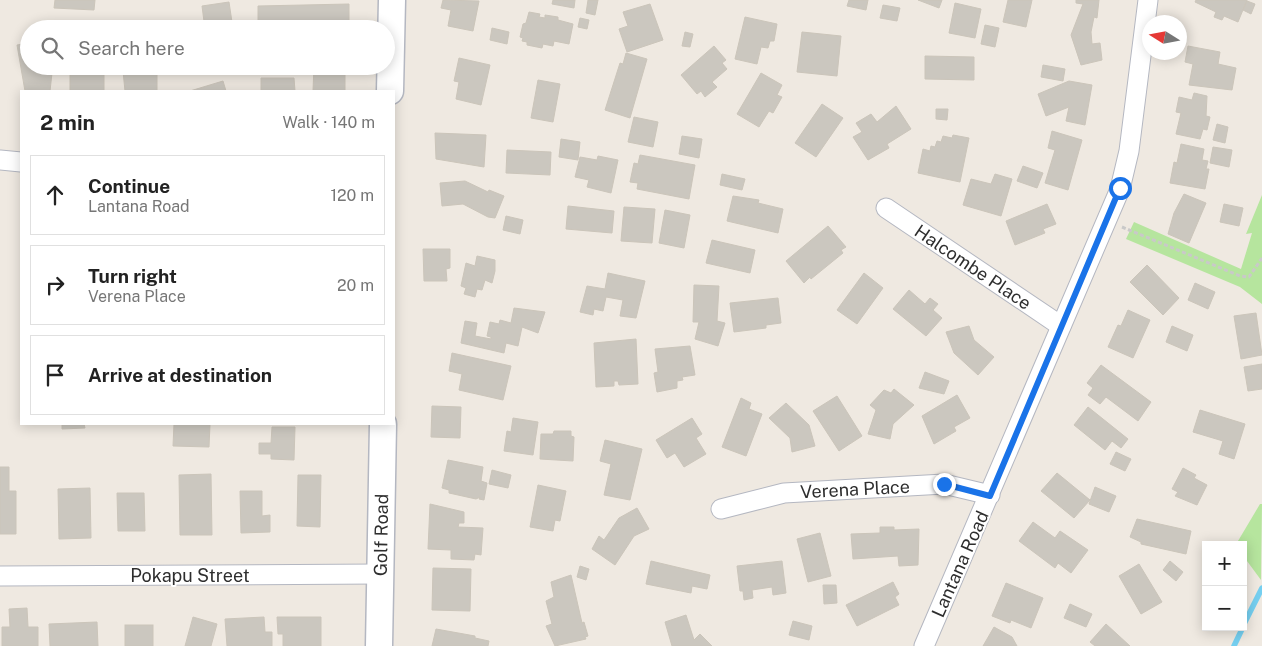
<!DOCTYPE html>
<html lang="en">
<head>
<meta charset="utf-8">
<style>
  :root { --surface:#fff; --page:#f6f6f6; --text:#222; --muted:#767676; --line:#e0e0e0 }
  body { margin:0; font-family:"Public Sans",sans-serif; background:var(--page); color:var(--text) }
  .controls { position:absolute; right:15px; bottom:15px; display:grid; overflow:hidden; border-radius:0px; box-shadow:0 2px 12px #0003 }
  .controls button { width:45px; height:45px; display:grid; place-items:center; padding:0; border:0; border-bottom:1px solid var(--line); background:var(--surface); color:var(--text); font:25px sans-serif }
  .compass { position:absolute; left:1142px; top:15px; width:45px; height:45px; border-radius:50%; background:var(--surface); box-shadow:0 2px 12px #0003; rotate:281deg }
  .stop { position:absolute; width:15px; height:15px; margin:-11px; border:4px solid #1a73e8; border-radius:50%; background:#fff }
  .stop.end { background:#1a73e8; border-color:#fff; box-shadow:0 1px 5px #0008 }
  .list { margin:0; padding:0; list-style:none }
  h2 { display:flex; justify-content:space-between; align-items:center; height:65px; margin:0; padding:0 20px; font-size:21px }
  h2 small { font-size:16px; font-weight:400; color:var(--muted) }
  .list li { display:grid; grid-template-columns:32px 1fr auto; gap:15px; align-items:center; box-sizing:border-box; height:80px; margin:0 10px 10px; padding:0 10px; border:1px solid var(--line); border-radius:0px }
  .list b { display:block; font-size:19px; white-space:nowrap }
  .list p { margin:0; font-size:16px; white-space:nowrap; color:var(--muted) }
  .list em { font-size:16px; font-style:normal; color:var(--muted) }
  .icon { flex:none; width:28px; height:28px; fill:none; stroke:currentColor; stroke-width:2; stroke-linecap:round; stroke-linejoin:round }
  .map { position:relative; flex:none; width:1262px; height:646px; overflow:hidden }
  .search { position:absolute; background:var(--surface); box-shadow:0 2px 12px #0003; left:20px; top:20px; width:375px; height:55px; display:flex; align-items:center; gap:12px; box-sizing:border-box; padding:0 18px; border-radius:28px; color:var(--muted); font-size:19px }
  .panel { position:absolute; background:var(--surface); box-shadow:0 2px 12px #0003; left:20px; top:90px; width:375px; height:335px; border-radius:0px }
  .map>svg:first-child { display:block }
  .green { fill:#b6e59e }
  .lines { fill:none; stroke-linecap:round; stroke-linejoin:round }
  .stream { stroke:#75cff0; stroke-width:5.5 }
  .building { fill:#cbc7bf; stroke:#cbc5ba }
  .street-casing { stroke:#b4b7c1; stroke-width:21 }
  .secondary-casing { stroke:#b4b7c1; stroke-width:29 }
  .path { stroke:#c9c9c9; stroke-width:3; stroke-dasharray:4 2.5; stroke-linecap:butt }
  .street { stroke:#fff; stroke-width:19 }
  .secondary { stroke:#fff; stroke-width:26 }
  .route { stroke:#1a73e8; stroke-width:6 }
  .labels { text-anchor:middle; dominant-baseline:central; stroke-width:4; stroke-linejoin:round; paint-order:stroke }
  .street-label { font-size:18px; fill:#2e2e2e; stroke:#fff }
</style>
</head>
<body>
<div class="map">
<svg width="1262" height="646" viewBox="0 0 1262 646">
  <rect width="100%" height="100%" fill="#efe9e1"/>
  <g class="green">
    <polygon points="1262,195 1262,304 1240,287 1126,239 1134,222 1241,269 1252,233 1246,234"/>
    <polygon points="1260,504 1262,504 1261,580 1247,561 1243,545 1240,545 1238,541"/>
  </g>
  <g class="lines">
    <g class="stream">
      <polyline points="1243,626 1262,588"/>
      <polyline points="1234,646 1243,627"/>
    </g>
  </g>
  <g class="building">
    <polygon points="55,0 95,0 94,10 54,8"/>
    <polygon points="443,0 479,1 473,31 448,26 451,10 441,8"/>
    <polygon points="553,0 575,0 574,8 552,4"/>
    <polygon points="588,0 598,0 595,15 586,13"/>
    <polygon points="849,0 868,0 866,10 847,6"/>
    <polygon points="918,0 942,0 939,8"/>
    <polygon points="1008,0 1032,0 1026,27 1003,22"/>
    <polygon points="1076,0 1099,0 1097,18 1094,17 1091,32 1092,44 1100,43 1102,60 1081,65 1071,35 1083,4 1076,3"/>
    <polygon points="1196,0 1247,0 1238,22 1224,16 1222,20 1214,17 1216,12 1195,2"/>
    <polygon points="1247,1 1255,4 1251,14 1243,10"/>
    <polygon points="229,2 233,29 205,29 202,6"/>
    <polygon points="955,3 981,9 975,38 949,33"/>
    <polygon points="349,4 349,29 258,29 258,6"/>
    <polygon points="650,4 663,40 627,52 619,29 628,26 623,12"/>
    <polygon points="883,5 900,8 897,21 880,18"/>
    <polygon points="529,12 540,14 539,17 545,18 545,15 558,17 558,20 573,24 569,44 554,41 553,46 543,44 542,48 527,45 527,42 522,41 523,38 520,37 523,24 526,23"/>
    <polygon points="745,17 777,24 774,41 770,41 768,48 761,47 757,64 735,59"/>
    <polygon points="580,18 589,20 587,29 578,27"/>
    <rect x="119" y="22" width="37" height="7"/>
    <polygon points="985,25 999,28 995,47 981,44"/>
    <polygon points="492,28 509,32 507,44 490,40"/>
    <polygon points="685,32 693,34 690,47 682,46"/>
    <polygon points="802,32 841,36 837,76 797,72"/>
    <polygon points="28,43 29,66 45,66 46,72 52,73 50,91 25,91 17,45"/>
    <polygon points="714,46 726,60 722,63 727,69 712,82 717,87 705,97 701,91 697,94 681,75"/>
    <polygon points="1188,46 1220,52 1218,64 1236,68 1232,90 1189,85 1193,64 1185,62"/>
    <polygon points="626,53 647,59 630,118 605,110 620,63 623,64"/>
    <polygon points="925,56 974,57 974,80 925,79"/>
    <polygon points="459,58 490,65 481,105 456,99 459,82 454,81"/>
    <polygon points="1043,65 1065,69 1063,81 1041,77"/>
    <rect x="70" y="66" width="34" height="25"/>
    <polygon points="314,66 345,66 345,91 313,91"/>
    <polygon points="136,70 157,71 157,91 125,91 123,71"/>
    <polygon points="761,73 782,85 777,95 782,97 773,113 769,111 759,127 737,114"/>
    <polygon points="261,78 294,78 295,91 261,91"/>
    <polygon points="538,80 560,84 553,122 531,118"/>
    <polygon points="223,81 226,91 190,91"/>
    <polygon points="1069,81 1092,85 1085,125 1066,121 1069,107 1046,116 1038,94"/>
    <polygon points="1194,93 1207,96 1206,116 1210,117 1207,130 1203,129 1200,139 1176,134 1181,113 1176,112 1179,97 1192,100"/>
    <polygon points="822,104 843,118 816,157 795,143"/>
    <polygon points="896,106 911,129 887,144 889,148 868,160 853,137 862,132 856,123 871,114 877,122"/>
    <polygon points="936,109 948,109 947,120 936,119"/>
    <polygon points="634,117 658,122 653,147 628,142"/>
    <polygon points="1217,124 1228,127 1225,143 1213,140"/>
    <polygon points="1052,131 1082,140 1068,190 1045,183 1055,150 1048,148"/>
    <polygon points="435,133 486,135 484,167 436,159"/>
    <polygon points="953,135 969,138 960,182 918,173 923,149 930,151 931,146 935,147 937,141 941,142 943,136 952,138"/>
    <polygon points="682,136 702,139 699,158 679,154"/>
    <polygon points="561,139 580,142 578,160 559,157"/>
    <polygon points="1181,144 1204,149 1202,160 1208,161 1206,169 1209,169 1205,189 1170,183 1174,162 1177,163"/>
    <polygon points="1213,147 1232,150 1229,167 1210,163"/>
    <polygon points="507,150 551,152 550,175 506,173"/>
    <polygon points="640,155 695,165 689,199 637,189 638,183 630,182 634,163 638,164"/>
    <polygon points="598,156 618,160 611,193 587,187 589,180 575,177 580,157 597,160"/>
    <polygon points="1023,166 1043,173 1037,188 1017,181"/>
    <polygon points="722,174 745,179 742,190 720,185"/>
    <polygon points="995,174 1012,179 1001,216 963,205 971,179 991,184"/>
    <polygon points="465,181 488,192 489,190 504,196 495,218 488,217 463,204 442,206 440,183"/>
    <polygon points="1184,194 1206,203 1189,243 1168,234 1174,213"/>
    <polygon points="733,196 759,200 758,203 783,209 778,233 727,221"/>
    <polygon points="1047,204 1056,224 1043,229 1045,233 1015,245 1006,221"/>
    <polygon points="1224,204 1243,208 1239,226 1220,222"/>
    <polygon points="568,206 614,211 612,233 566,229"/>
    <polygon points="624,207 655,209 652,243 621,241"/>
    <polygon points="665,210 690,215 684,248 659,243"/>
    <polygon points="506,216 523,220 520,234 503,230"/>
    <polygon points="828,226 846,247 841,250 843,253 811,279 810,277 804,283 786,261"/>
    <polygon points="712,240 755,250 750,273 706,263"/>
    <polygon points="423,249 450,249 450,268 446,269 447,281 424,281"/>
    <polygon points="477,256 495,260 495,271 492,283 485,280 482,290 477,289 475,297 464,294 466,288 461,286 466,263 475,266"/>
    <polygon points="1147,265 1179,298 1163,315 1130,282"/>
    <polygon points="608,273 645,281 636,318 620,316 623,300 606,297 603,311 594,309 593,315 580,312 587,286 605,289"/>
    <polygon points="864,273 883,288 857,324 837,310"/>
    <polygon points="1195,283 1215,292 1208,309 1188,300"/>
    <polygon points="694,285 719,286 717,321 725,323 718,346 695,339 699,322 693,322"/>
    <polygon points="909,290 925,304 930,298 938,304 933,310 942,318 926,336 893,309"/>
    <polygon points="778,298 781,323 766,325 766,328 734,332 730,303"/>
    <polygon points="514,308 545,312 538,333 522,327 518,346 506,343 504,353 461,343 465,321 477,323 475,336 491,339 491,337 487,336 490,322 499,324 500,320 511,323"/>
    <polygon points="1128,310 1150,320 1133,358 1108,347 1118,325 1121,326"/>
    <polygon points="1256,313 1262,355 1241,359 1234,316"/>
    <polygon points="969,326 974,340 994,357 978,375 954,353 946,332"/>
    <polygon points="1172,326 1193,335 1187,351 1166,342"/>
    <polygon points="636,339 638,384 619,385 618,381 614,381 614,386 596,387 594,343"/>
    <polygon points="690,346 695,375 682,377 683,380 677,381 677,388 657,392 654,373 658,372 655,349"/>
    <polygon points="452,353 511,366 503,400 459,390 462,374 449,371"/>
    <polygon points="1262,364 1262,389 1248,391 1244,367"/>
    <polygon points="1101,365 1151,402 1138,421 1106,397 1100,404 1088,395 1093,388 1087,383"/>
    <polygon points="925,372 949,381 944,394 919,388"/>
    <polygon points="894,389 914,405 893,424 890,439 868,434 876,410 870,405 884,390 891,393"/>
    <polygon points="957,395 970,418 954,427 956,431 934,444 922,416"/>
    <polygon points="837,396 862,436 839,451 813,411"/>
    <polygon points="741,398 751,403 749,409 762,414 746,456 722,447"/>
    <polygon points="786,403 809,425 815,446 792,452 790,438 769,418"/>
    <polygon points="432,406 461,407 460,438 431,437"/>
    <polygon points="1088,407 1128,439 1121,448 1112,441 1105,450 1074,425"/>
    <polygon points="1200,410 1245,424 1234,459 1219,454 1223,441 1193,432"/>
    <polygon points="513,418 538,422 533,455 504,451 507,431 511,432"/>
    <polygon points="692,418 702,434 696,438 706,454 684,467 675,453 667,458 656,440"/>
    <polygon points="62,424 84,424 85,428 62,429"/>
    <polygon points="174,424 210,424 209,447 173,446"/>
    <polygon points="272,427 295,427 294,460 271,459 271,454 259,454 259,443 271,443"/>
    <polygon points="554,431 571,431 571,436 574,437 573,461 540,459 541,434 553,434"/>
    <polygon points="605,440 642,449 630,500 604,495 611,464 600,461"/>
    <polygon points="1116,452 1131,459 1125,471 1110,464"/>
    <polygon points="448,460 483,467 481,481 487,483 484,500 479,499 480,497 476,499 449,493 449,490 442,488"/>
    <polygon points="0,467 9,467 9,491 16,491 16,534 0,534"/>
    <polygon points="1183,468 1196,475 1194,478 1207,485 1197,505 1175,496 1178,492 1172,489"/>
    <polygon points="492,470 511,475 508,488 489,484"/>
    <polygon points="1057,473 1090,500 1074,518 1041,491"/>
    <polygon points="211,474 212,535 180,535 179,475"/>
    <polygon points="298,475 321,475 320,527 297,526"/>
    <polygon points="538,485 566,491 560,521 555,520 553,531 530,527"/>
    <polygon points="1095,487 1116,496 1109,512 1089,504"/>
    <polygon points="90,488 91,538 59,539 58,489"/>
    <polygon points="240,491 262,491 262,516 270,515 270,532 241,533"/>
    <polygon points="117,493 144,493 145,531 118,531"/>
    <polygon points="430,504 464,512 464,523 459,523 458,527 483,528 481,555 475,554 474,560 451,559 451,550 428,549"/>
    <polygon points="637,508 649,529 634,536 615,565 592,549 599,536 604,540 619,518"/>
    <polygon points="1137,519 1191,531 1186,554 1141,544 1141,542 1130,537"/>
    <polygon points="1033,522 1055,538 1060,531 1088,550 1071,573 1058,563 1055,568 1019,541"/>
    <polygon points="880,527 894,527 894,530 919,529 918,565 899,566 898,556 853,559 851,534 880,533"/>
    <polygon points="820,533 831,576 808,582 797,539"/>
    <polygon points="651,561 710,575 707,589 692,586 691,593 646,584"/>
    <polygon points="782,561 786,593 773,595 772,587 752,590 753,598 744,600 743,591 740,591 737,566"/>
    <polygon points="1170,561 1183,572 1176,581 1163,570"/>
    <polygon points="1139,564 1162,602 1141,614 1119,576"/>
    <polygon points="580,566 589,569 586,580 577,577"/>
    <polygon points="433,568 471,569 470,611 432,610"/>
    <polygon points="571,575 582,623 584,622 588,636 585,637 586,639 555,646 546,626 552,624 546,601 554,597 551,582"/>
    <polygon points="893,582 899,594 895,597 899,605 857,626 846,605"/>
    <polygon points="1006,583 1043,598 1031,628 1011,620 1010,623 992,616"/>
    <polygon points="823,585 836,585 837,603 824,604"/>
    <polygon points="1070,604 1092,614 1086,627 1064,618"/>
    <polygon points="27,608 28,627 38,627 38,646 2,646 2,627 10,627 9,609"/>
    <polygon points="686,615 694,640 700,634 712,646 672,646 665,622"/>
    <polygon points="193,617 217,624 211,646 185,646"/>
    <polygon points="264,617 265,632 272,632 272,646 227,646 225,619"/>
    <polygon points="277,617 321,617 321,646 283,646 283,634 278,634"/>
    <polygon points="793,621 812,626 809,640 789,635"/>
    <polygon points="97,622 98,646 50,646 49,624"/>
    <polygon points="1106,624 1130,646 1095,646 1090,642"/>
    <rect x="125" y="625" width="28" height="21"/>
    <polygon points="994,627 1012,637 1017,646 983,646"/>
    <polygon points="436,629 475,636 475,638 489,641 488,646 432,646"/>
  </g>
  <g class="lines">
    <defs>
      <g id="street">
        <polyline points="0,160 21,162"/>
        <polyline points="886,208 1061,326"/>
        <polyline points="721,509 784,493 944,484 990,495"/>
        <polyline points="0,576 380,574"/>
        <polyline points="924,646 1120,189 1129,151 1148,0"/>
      </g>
      <g id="secondary">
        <polyline points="390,91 392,0"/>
        <polyline points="379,646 383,424"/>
      </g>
    </defs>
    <use href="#street" class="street-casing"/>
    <use href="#secondary" class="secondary-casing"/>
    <polyline class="path" points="1122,227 1240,276 1249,277 1262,258"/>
    <use href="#street" class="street"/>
    <use href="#secondary" class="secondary"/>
  </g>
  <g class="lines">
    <polyline class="route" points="944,484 990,496 1120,188"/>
  </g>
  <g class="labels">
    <g class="street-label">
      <text transform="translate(973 267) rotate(34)">Halcombe Place</text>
      <text transform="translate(855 489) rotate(-3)">Verena Place</text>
      <text transform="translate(381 535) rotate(-89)">Golf Road</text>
      <text transform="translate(960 564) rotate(-66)">Lantana Road</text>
      <text x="190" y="575">Pokapu Street</text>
    </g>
  </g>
</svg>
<div class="controls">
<button>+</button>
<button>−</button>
</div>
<svg class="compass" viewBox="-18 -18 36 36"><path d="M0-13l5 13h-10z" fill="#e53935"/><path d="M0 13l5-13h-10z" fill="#767676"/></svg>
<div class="stop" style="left:1120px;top:188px"></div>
<div class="stop end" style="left:944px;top:484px"></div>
<div class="search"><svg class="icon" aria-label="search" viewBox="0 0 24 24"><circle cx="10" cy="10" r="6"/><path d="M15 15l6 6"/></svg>Search here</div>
<section class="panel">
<h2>2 min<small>Walk · 140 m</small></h2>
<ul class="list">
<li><svg class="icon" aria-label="ahead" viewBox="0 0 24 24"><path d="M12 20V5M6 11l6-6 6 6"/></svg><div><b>Continue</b><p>Lantana Road</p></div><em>120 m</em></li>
<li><svg class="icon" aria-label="right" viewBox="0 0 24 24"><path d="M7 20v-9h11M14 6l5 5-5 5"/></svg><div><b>Turn right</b><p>Verena Place</p></div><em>20 m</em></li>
<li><svg class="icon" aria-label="arrive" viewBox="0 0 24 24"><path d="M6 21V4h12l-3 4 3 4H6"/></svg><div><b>Arrive at destination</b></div></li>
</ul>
</section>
</div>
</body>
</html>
